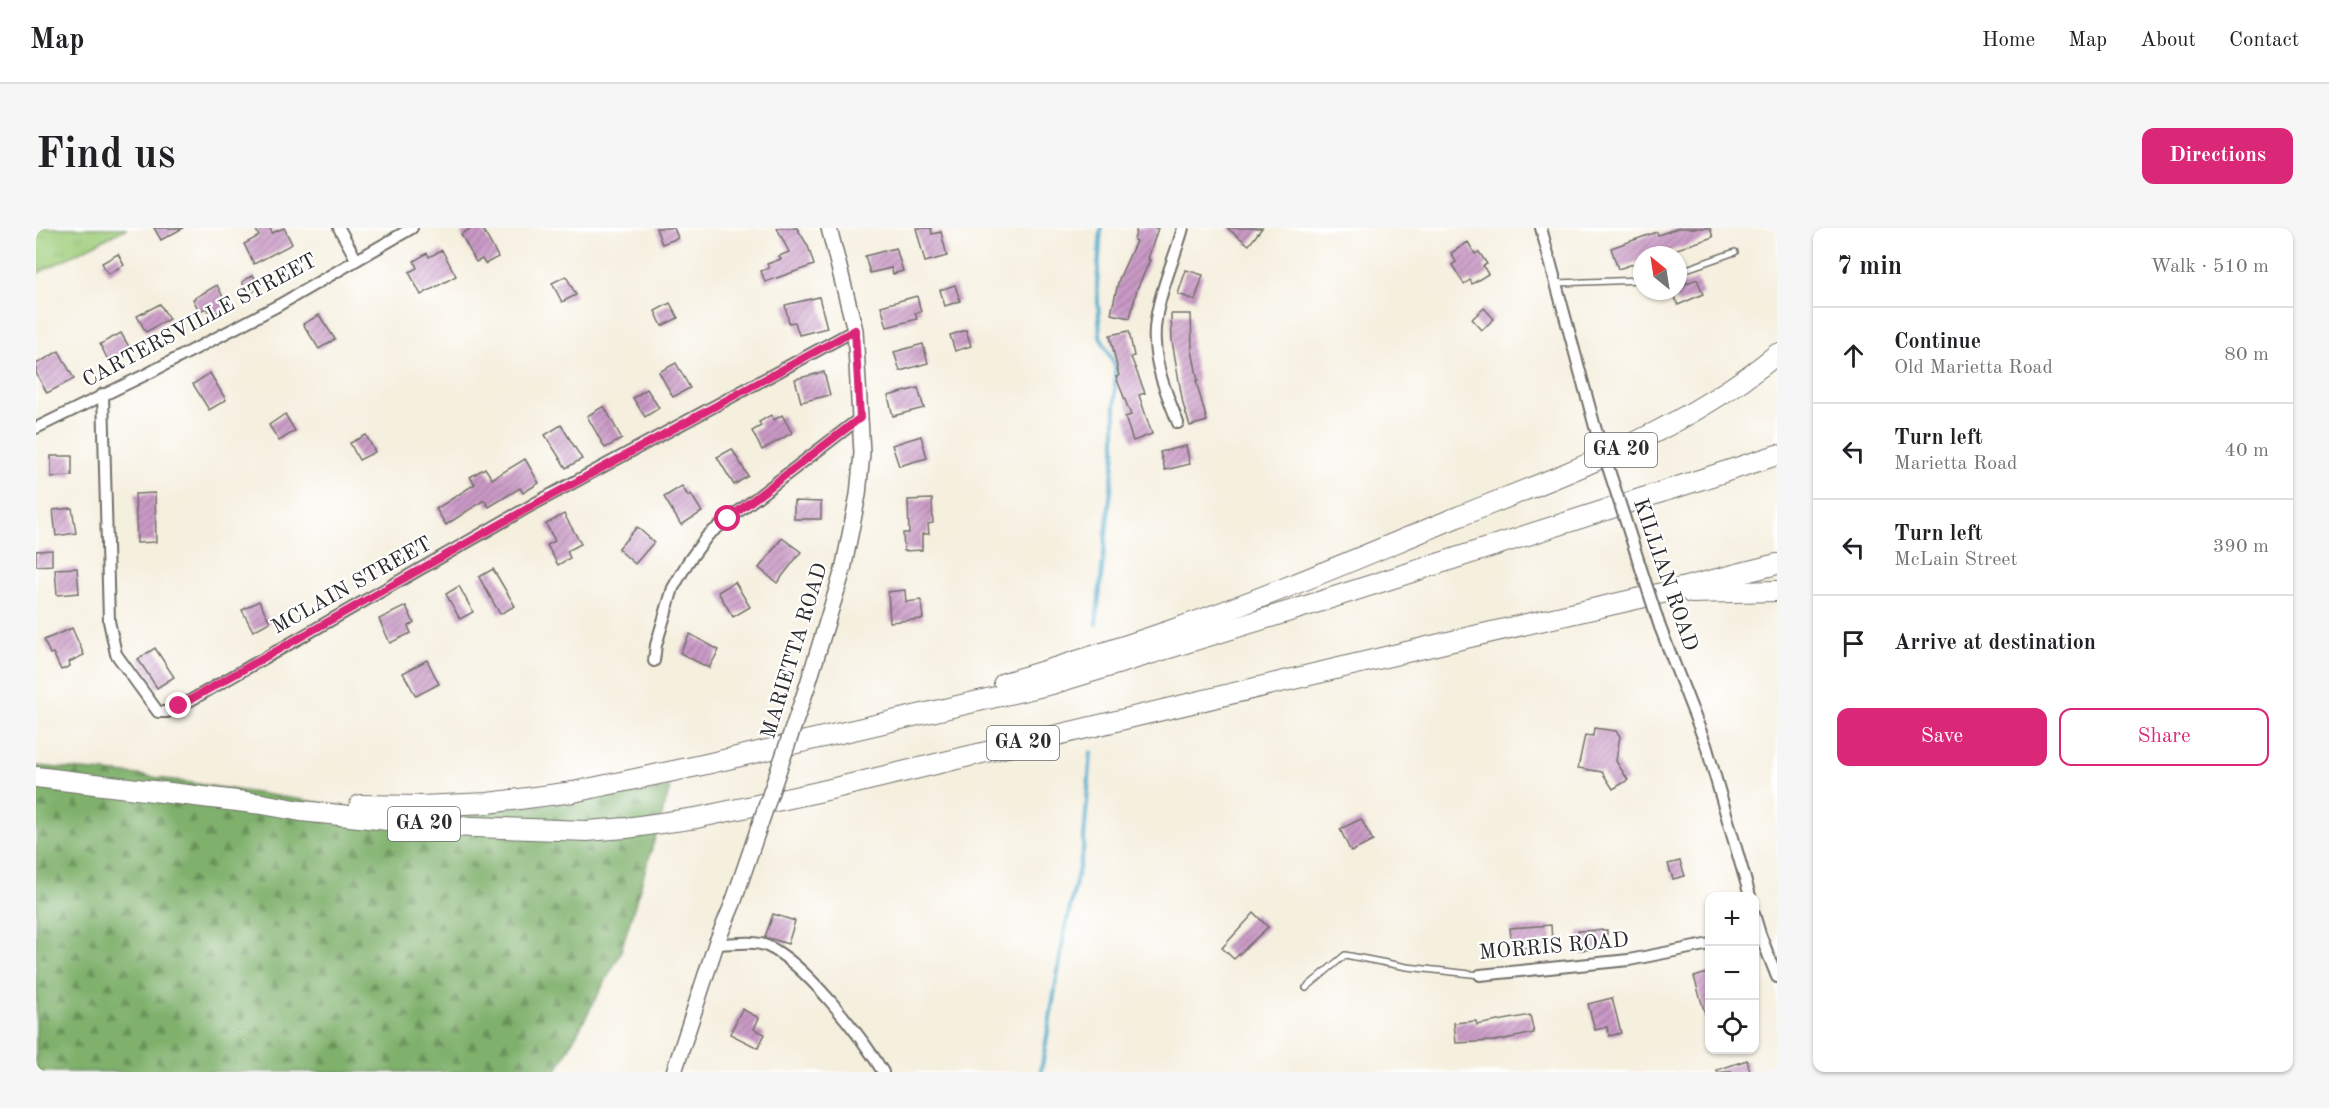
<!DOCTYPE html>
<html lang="en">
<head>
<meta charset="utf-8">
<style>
  :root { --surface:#fff; --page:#f6f6f6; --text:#202124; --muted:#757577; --line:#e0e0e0; --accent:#db2777 }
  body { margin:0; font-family:"Old Standard TT",serif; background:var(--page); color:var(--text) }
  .controls { position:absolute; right:18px; bottom:18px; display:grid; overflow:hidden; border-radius:12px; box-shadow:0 2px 4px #0004 }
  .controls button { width:54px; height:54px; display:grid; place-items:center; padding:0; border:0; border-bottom:2px solid var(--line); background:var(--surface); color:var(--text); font:30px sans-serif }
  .compass { position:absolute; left:1597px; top:18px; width:54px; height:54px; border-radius:50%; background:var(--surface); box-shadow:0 2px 4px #0004; rotate:330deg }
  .stop { position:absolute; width:18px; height:18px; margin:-14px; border:4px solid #db2777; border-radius:50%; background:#fff }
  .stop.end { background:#db2777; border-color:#fff; box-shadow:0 2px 6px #0008 }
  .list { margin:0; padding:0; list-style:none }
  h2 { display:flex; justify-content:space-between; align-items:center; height:78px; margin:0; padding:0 24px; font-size:26px }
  h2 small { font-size:20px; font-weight:400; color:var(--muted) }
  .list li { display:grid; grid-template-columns:39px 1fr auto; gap:18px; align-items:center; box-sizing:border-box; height:96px; padding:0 24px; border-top:2px solid var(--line) }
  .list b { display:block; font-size:22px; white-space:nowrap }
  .list p { margin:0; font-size:20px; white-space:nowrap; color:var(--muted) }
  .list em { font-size:20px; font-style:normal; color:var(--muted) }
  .actions { display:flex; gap:12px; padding:18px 24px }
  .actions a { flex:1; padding:14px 0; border:2px solid var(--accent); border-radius:12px; text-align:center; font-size:21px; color:var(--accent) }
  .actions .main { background:var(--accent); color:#fff }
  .icon { flex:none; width:33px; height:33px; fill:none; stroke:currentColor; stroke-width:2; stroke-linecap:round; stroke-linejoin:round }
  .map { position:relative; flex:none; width:1741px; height:844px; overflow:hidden; border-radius:12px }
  header { display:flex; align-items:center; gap:36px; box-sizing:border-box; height:84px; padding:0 30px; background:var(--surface); border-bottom:2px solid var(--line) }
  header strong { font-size:28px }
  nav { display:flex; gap:33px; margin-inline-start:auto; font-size:21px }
  .intro { display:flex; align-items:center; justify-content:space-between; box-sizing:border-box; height:144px; padding:0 36px }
  h1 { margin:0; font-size:42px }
  .button { padding:15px 27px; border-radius:12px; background:var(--accent); color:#fff; font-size:21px; font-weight:700 }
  main { display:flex; gap:36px; padding:0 36px }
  aside { flex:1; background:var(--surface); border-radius:12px; box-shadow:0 2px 4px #0004 }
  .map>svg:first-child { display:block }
  .forest { fill:url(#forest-firs); stroke:#556e4c; stroke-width:1.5 }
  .park { fill:url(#park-tufts); stroke:#657c54; stroke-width:1.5 }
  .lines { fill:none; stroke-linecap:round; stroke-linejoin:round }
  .stream { stroke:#4ba9ca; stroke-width:4 }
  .building { fill:url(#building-hatch) }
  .lane-casing { stroke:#72706a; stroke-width:8 }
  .street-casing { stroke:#72706a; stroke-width:14 }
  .secondary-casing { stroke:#72706a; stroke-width:18 }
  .highway-casing { stroke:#72706a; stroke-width:22 }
  .lane { stroke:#fff; stroke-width:5 }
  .street { stroke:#fff; stroke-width:10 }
  .secondary { stroke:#fff; stroke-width:15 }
  .highway { stroke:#fff; stroke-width:20 }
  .street-bridge-casing { stroke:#72706a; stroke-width:14; stroke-linecap:butt }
  .secondary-bridge-casing { stroke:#72706a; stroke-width:18; stroke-linecap:butt }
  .street-bridge { stroke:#fff; stroke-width:10 }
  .secondary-bridge { stroke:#fff; stroke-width:15 }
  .route { stroke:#db2777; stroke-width:8 }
  .labels { text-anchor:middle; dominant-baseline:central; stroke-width:4.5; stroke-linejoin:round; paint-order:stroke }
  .shield { fill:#fff; stroke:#6b6b6b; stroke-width:1.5 }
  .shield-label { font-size:20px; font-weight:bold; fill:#2b2b2b }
  .street-label { font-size:21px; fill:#2b2b2b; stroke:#fff }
</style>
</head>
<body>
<header>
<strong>Map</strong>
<nav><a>Home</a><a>Map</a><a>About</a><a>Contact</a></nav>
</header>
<div class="intro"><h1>Find us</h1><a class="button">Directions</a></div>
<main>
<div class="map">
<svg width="1741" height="844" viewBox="0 0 1741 844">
  <defs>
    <pattern id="forest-firs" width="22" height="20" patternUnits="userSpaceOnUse" patternTransform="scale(1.5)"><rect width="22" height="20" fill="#7fb16c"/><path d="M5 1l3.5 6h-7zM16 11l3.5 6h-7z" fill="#689059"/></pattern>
    <pattern id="park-tufts" width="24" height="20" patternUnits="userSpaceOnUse" patternTransform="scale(1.5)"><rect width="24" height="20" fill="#9fce7c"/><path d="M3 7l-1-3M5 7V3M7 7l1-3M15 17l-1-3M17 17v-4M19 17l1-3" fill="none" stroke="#89b16b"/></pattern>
    <pattern id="building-hatch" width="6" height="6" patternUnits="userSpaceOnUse" patternTransform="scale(1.5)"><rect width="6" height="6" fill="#ca9ac6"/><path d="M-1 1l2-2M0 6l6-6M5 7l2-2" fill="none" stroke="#a47ea1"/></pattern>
  </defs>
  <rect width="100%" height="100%" fill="#fff"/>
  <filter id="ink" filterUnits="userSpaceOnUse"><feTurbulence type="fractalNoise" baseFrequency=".0167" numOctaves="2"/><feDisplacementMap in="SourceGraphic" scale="12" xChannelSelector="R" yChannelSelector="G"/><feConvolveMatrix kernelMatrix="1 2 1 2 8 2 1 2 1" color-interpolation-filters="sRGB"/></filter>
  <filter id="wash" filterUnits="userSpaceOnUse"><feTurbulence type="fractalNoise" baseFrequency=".008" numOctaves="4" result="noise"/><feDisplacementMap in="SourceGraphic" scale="24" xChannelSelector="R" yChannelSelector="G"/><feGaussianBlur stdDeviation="1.35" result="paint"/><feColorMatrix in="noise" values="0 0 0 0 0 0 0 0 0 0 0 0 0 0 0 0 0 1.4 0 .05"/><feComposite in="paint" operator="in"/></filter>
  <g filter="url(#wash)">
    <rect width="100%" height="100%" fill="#f5efde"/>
    <polygon class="forest" points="0,538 103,547 371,588 513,576 634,560 584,726 520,844 0,844"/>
    <polygon class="park" points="0,0 91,0 0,46"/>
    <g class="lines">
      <g class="stream">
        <polyline points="1060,396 1079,225 1079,138 1064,108 1061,57 1065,0"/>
        <polyline points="1005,844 1029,702 1047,622 1055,524"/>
      </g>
    </g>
    <g id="blocks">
      <g class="building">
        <polygon points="118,0 147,0 125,12"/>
        <polygon points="219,0 234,0 236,5 248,0 256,16 218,36 208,16 223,8"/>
        <polygon points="436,0 446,0 462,29 449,36 446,31 440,34 425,6"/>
        <polygon points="620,0 638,0 642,10 626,16"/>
        <polygon points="741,0 761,0 772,18 778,37 729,54 725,43 733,40 731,36 745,31 743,28 753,24"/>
        <polygon points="880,0 895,0 896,6 905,4 911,28 889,34"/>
        <polygon points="1101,0 1122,0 1112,31 1114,32 1101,61 1094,90 1075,86 1083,51 1100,13 1098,12"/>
        <polygon points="1191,0 1226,0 1213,17"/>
        <polygon points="1642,0 1674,0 1677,9 1623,27 1606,27 1606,33 1582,41 1575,20 1621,4 1622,7"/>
        <polygon points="1432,14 1439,26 1443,24 1451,36 1447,38 1452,46 1436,56 1434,52 1428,56 1416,37 1420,34 1415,25"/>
        <polygon points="860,20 867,43 857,46 855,40 834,45 829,28"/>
        <polygon points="406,22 420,48 385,67 373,44 381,40 378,33 391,25 393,29"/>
        <polygon points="82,26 88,37 72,46 66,35"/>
        <polygon points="1150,42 1167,47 1159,72 1142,66"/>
        <polygon points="217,47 224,59 213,66 206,54"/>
        <polygon points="530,48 540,67 526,74 516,55"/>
        <polygon points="1661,51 1667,66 1642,77 1636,63 1642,63 1642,59"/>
        <polygon points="181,57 192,79 175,88 170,80 163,83 157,71"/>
        <polygon points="919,57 924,73 909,78 904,62"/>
        <polygon points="881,68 885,84 879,85 881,91 851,99 845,78"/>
        <polygon points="783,69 791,100 763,107 759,94 753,95 749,77"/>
        <polygon points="634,75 642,90 626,98 619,83"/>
        <polygon points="124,76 133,91 110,104 101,88"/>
        <polygon points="1448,80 1458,91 1446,102 1436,91"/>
        <polygon points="1135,86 1155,86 1156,122 1162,153 1160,153 1171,193 1154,198 1147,176 1136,113"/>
        <polygon points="283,87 299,111 283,121 267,96"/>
        <polygon points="930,102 935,118 919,123 914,107"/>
        <polygon points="1093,103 1098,128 1095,129 1109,165 1103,167 1116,206 1097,213 1089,189 1095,187 1080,149 1083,148 1074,107"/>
        <polygon points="85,105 95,122 73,134 64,116"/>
        <polygon points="887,116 892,135 864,143 858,124"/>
        <polygon points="23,123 38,151 11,165 0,145 0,136"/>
        <polygon points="640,135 654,160 637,169 623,144"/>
        <polygon points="788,144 794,167 765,174 759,151"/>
        <polygon points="174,145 190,172 173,182 157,156"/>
        <polygon points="882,160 888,180 857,188 852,168"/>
        <polygon points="611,161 623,180 609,189 597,170"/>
        <polygon points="568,178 586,211 569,220 551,188"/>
        <polygon points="249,186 259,203 243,213 233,197"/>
        <polygon points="735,187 738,192 746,187 756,205 726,222 716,203 725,198 723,194"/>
        <polygon points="525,197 546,231 530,240 509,207"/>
        <polygon points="330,207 339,224 323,232 314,215"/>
        <polygon points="885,208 891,230 863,238 856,217"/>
        <polygon points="1150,218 1154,236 1129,242 1124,224"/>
        <polygon points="696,221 712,248 698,257 681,229"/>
        <polygon points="15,228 36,228 36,248 15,249"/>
        <polygon points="489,231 503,255 487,265 484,260 453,279 448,272 410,297 400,281 439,256 434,249 449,240 456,251"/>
        <polygon points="646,258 652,268 655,266 666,284 645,297 628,269"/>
        <polygon points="119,265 120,314 101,315 99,266"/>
        <polygon points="896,271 897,295 892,296 893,306 886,306 886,322 868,323 867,305 873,305 872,272"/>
        <polygon points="758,273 785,274 785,291 758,291"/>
        <polygon points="36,280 40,305 20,308 17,282"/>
        <polygon points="528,286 545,316 531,323 534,330 522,337 511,317 519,313 510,296"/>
        <polygon points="601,299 618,314 599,336 582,321"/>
        <polygon points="746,310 765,324 741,355 723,340"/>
        <polygon points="16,322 16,337 0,338 0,323"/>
        <polygon points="41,340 43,365 21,367 19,341"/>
        <polygon points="457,341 479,378 464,386 443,349"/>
        <polygon points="699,354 714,379 697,389 682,364"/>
        <polygon points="423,358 437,384 424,391 410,366"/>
        <polygon points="869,362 870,374 885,372 887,391 854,394 852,364"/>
        <polygon points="223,373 234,394 217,403 206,382"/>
        <polygon points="370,378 378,395 372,398 375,405 354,415 343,391"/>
        <polygon points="36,400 48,427 33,434 34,438 25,442 17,425 14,426 8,412"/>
        <polygon points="654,406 683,422 673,440 644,425"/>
        <polygon points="119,420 138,449 121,460 102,431"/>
        <polygon points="391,432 403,456 380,468 367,445"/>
        <polygon points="1558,500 1580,503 1584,508 1580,533 1592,552 1577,561 1566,544 1542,540 1549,507 1557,508"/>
        <polygon points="1325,591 1337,613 1315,624 1304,601"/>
        <polygon points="1644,633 1649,648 1637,651 1632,636"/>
        <polygon points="1218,685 1232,699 1198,731 1186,720"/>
        <polygon points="737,686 759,693 752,716 729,709"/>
        <polygon points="1515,697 1516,713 1503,714 1503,719 1476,721 1474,700"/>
        <polygon points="1571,702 1571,721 1543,722 1542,703"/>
        <polygon points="1674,744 1674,792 1671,792 1658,749"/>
        <polygon points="1576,770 1585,805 1573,808 1571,799 1559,802 1552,776"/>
        <polygon points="706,781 723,790 718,801 729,806 722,820 694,806"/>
        <polygon points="1494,787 1498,805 1459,813 1420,815 1418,795 1440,793 1441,797"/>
        <polygon points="1711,832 1714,844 1681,844 1681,842"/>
      </g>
    </g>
  </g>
  <g filter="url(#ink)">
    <use href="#blocks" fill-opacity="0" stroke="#72706a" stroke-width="1.5"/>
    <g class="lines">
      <defs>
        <g id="lane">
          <polyline points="1642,44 1699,24"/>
          <polyline points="1520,55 1606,52"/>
          <polyline points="1270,760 1309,727 1371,739 1444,747"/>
        </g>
        <g id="street">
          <polyline points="303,0 320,31"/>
          <polyline points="1505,0 1559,199"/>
          <polyline points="67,166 73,393 80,426 122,484 131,484 143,479 496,277 819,102"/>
          <path d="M1142,195C1132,169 1120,142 1119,114C1116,79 1138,34 1147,0"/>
          <polyline points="0,200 113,145 243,77 376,0"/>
          <polyline points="1624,399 1670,517 1714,668"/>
          <polyline points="618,433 620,417 637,360 652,334 672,307 824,190"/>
          <polyline points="1718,686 1724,706 1741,749"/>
          <path d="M680,716C696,716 717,712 731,718C768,734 826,809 847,844"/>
          <polyline points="1444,747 1593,732 1674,716"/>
        </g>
        <g id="secondary">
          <polyline points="771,459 807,342 822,267 826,225 819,102 793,0"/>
          <polyline points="638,844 680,716 697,675"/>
        </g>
        <g id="highway">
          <polyline points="1655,365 1741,363"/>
          <path d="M968,455C1023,439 1078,422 1133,403C1230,370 1324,329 1419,290C1531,245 1646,204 1741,126"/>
          <polyline points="0,549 226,576 265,583 410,598 551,603 590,600 660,590 782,564 1421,412 1622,366 1741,336"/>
          <polyline points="324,577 385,578 452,575 537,564 666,537 1016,456 1267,379 1741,227"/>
        </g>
      </defs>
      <use href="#lane" class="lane-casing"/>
      <use href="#street" class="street-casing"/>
      <use href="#secondary" class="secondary-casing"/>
      <use href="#highway" class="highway-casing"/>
      <use href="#lane" class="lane"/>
      <use href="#street" class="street"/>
      <use href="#secondary" class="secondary"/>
      <use href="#highway" class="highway"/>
      <defs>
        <polyline id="street-bridge" points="1559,199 1624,399"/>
        <polyline id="secondary-bridge" points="697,675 771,459"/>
      </defs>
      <use href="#street-bridge" class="street-bridge-casing"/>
      <use href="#secondary-bridge" class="secondary-bridge-casing"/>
      <use href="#street-bridge" class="street-bridge"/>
      <use href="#secondary-bridge" class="secondary-bridge"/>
    </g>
  </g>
  <g class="lines" filter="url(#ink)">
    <polyline class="route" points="143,478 496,278 819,102 824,190 692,291"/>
  </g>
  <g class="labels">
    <g class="shield">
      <rect x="1549" y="205" width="72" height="34" rx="4.5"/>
      <rect x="951" y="498" width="72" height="34" rx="4.5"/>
      <rect x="352" y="579" width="72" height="34" rx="4.5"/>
    </g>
    <g class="shield-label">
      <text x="1585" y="222">GA 20</text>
      <text x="987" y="515">GA 20</text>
      <text x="388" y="596">GA 20</text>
    </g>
    <g class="street-label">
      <text transform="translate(164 93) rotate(-28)">CARTERSVILLE STREET</text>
      <text transform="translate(1629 347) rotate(71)">KILLIAN ROAD</text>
      <text transform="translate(316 358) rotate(-29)">MCLAIN STREET</text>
      <text transform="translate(759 423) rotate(-73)">MARIETTA ROAD</text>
      <text transform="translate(1518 719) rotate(-5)">MORRIS ROAD</text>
    </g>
  </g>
</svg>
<div class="controls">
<button>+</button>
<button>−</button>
<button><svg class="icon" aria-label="locate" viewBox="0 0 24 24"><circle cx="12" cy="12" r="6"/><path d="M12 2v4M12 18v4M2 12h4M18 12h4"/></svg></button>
</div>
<svg class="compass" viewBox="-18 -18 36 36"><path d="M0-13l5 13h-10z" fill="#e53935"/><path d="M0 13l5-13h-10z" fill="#757577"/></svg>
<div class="stop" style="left:692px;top:291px"></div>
<div class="stop end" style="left:143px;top:478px"></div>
</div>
<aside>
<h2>7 min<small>Walk · 510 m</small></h2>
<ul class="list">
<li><svg class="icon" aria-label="ahead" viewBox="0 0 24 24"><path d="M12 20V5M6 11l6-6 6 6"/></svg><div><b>Continue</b><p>Old Marietta Road</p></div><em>80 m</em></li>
<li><svg class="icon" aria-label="left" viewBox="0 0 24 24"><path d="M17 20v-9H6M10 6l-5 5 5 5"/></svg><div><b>Turn left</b><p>Marietta Road</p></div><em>40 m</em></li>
<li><svg class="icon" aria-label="left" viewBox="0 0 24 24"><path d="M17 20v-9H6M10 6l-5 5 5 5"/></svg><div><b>Turn left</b><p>McLain Street</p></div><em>390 m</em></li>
<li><svg class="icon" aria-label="arrive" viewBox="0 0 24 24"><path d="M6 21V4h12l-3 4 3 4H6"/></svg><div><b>Arrive at destination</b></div></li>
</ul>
<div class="actions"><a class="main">Save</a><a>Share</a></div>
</aside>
</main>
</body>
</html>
